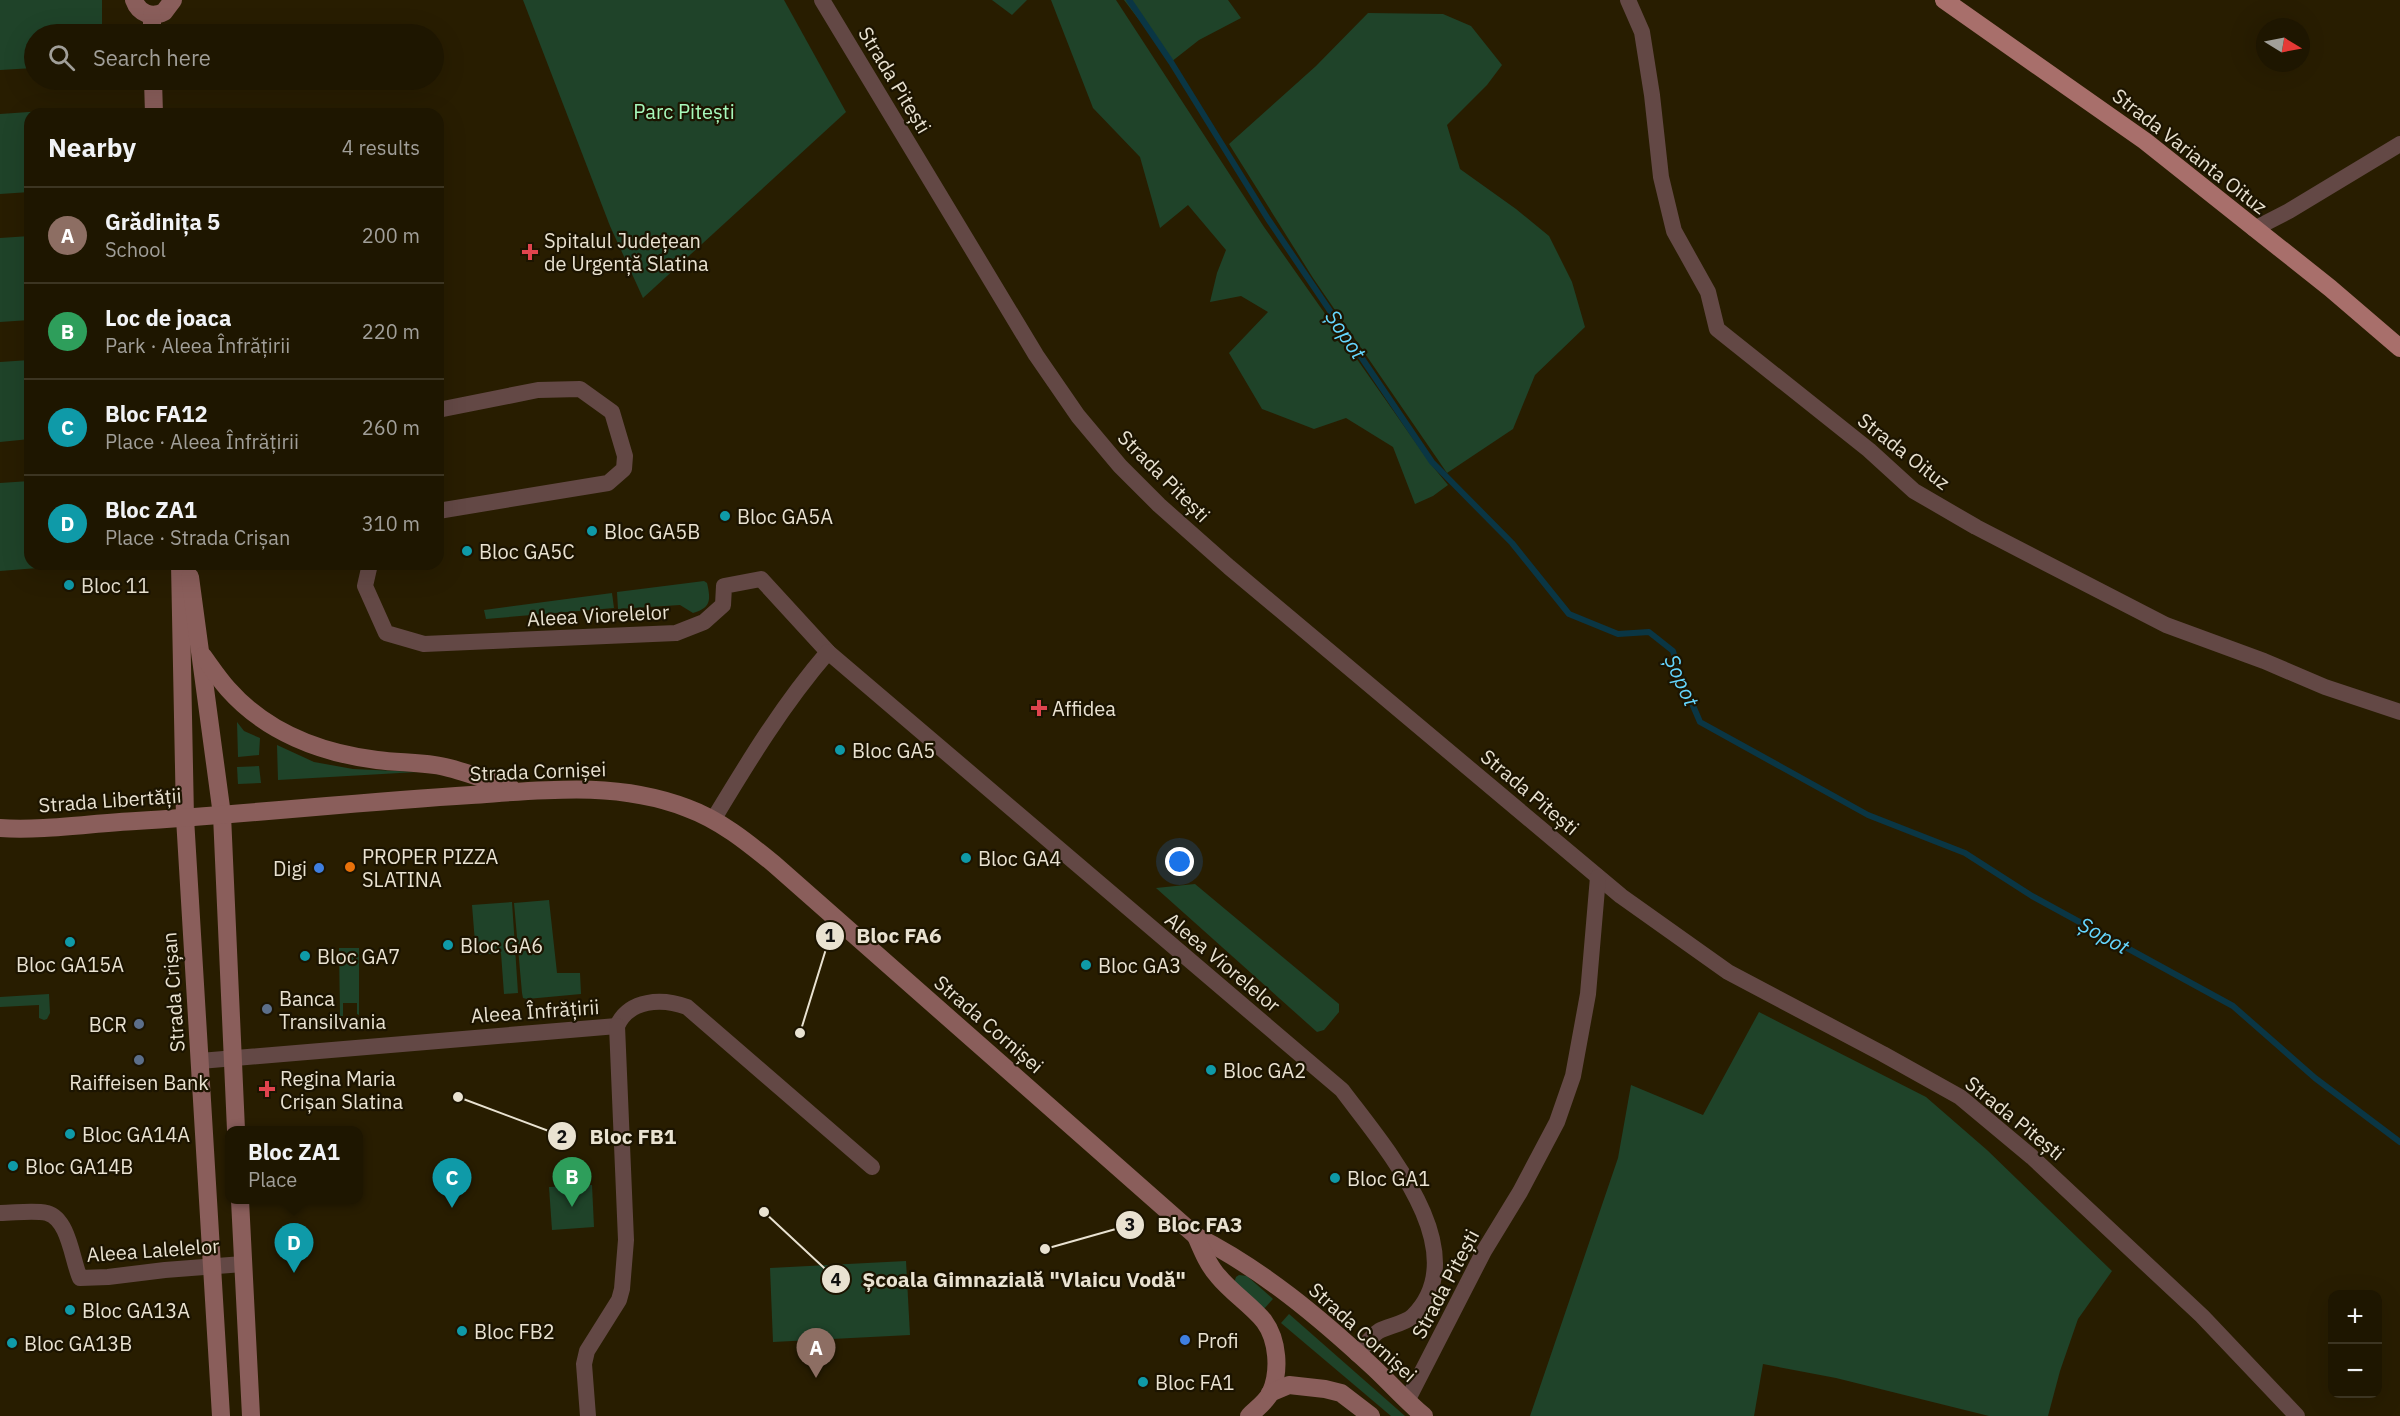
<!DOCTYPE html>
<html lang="en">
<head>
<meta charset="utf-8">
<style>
  :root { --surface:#1e1600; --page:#261f0a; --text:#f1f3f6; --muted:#a19f99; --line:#3c3522; --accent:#db2777 }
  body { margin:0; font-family:"IBM Plex Sans",sans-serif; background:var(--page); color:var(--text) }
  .controls { position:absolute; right:18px; bottom:18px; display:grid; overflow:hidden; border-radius:12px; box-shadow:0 6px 24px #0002 }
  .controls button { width:54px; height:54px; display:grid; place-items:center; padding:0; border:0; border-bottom:2px solid var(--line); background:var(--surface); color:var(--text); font:30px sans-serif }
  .compass { position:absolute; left:2256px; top:18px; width:54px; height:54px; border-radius:50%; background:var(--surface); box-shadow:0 6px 24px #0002; rotate:100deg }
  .you { position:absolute; left:1180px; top:862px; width:21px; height:21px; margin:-15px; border:4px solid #fff; border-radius:50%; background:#1a73e8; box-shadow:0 0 0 9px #1a73e833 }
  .badge { display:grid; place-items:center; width:39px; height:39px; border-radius:50%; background:var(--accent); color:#fff; font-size:20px; font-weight:700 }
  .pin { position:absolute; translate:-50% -50px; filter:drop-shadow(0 2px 3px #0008) }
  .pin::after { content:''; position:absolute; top:32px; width:21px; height:18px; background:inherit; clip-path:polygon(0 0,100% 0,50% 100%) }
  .popup { position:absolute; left:225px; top:1126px; width:138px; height:78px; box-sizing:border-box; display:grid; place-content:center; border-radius:12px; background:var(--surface); filter:drop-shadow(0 2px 4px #0005); font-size:20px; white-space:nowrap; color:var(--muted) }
  .popup b { font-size:22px; color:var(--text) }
  .popup::after { content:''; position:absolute; left:50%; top:100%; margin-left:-12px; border:12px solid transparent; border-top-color:var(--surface) }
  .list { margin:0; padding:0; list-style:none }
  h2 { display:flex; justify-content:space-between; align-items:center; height:78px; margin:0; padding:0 24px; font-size:26px }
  h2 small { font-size:20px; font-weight:400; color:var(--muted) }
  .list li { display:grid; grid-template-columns:39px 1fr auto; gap:18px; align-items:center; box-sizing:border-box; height:96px; padding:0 24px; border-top:2px solid var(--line) }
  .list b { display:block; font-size:22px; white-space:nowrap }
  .list p { margin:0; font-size:20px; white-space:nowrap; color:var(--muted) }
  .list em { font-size:20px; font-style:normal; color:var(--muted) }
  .icon { flex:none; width:33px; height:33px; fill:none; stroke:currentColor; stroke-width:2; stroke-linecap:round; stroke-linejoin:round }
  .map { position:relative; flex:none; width:2400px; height:1416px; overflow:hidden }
  .search { position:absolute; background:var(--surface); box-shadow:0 6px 24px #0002; left:24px; top:24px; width:420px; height:66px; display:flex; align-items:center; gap:15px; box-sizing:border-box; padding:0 21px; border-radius:33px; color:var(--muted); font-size:22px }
  .panel { position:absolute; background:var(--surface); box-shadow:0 6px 24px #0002; left:24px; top:108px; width:420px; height:462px; border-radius:18px }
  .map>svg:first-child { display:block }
  .green { fill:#1f4329 }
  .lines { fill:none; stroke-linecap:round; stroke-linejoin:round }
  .stream { stroke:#0a3644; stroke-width:6 }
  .street { stroke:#634845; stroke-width:16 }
  .secondary { stroke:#8a5e5b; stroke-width:18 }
  .primary { stroke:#a86f6b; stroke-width:18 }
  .health-dot { fill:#e0444e; stroke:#1c1400; stroke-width:2 }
  .culture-dot { fill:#0f9aa8; stroke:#1c1400; stroke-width:2 }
  .food-dot { fill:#e8710a; stroke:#1c1400; stroke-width:2 }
  .shop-dot { fill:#3f7fe0; stroke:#1c1400; stroke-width:2 }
  .service-dot { fill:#5c6f8a; stroke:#1c1400; stroke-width:2 }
  .labels { text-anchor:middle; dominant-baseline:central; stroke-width:4.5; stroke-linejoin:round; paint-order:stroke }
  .street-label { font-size:20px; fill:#e9e2d1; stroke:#1c1400 }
  .park-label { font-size:20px; fill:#a7f9bb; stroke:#1c1400 }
  .poi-label { font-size:20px; fill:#e9e2d1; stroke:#1c1400; text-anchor:start }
  .water-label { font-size:21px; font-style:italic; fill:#65d6fe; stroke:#1c1400 }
  .leader { fill:none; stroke:#e9e2d1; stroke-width:2 }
  .callout-dot { fill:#e9e2d1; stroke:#1c1400; stroke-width:2 }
  .mark-label { font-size:18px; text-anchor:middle; font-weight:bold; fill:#111 }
  .callout-label { font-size:21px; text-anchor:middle; font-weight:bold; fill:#e9e2d1; stroke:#1c1400; stroke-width:4.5; stroke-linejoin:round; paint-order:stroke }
</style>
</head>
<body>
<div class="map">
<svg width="2400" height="1416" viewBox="0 0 2400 1416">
  <rect width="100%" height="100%" fill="#281d00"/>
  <g class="green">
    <polygon points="0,0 102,0 102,33 34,34 34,68 0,70"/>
    <polygon points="523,0 784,0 846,112 643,298 610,226"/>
    <polygon points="992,0 1027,0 1012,15"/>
    <polygon points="1051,0 1116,0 1264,227 1430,463 1448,485 1433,496 1415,504 1393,447 1346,418 1314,429 1262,409 1229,353 1268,312 1241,296 1210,302 1217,273 1226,250 1188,205 1160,228 1140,157 1093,108"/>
    <polygon points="1124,0 1228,0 1241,18 1199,40 1171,62"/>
    <polygon points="1368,13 1443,14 1471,26 1502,65 1487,85 1447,125 1460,169 1516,209 1549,236 1572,282 1585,327 1535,375 1513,429 1447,473 1313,278 1229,144 1316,66"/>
    <polygon points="86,108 86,114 30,114 30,192 0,194 0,114"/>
    <polygon points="30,236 30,320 0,322 0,238"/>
    <polygon points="30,360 30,439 0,442 0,362"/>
    <polygon points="30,481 30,564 88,564 0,571 0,483"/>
    <path d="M704,581L707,583C711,600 711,608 693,613L680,605L618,609L617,592Z"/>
    <polygon points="612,593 614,608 486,619 484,610"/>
    <polygon points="237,722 244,731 260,738 259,755 238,757"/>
    <polygon points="277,745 314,762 353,769 417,772 278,780"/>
    <polygon points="259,766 261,783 238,784 237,767"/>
    <polygon points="1195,884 1339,1004 1339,1012 1324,1030 1317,1032 1156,888"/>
    <polygon points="549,900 557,973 580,973 581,994 527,999 523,998 522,993 514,903"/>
    <polygon points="512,902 518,993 504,994 501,953 476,955 472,905"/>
    <polygon points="339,948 359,948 359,1015 357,1014 357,1003 343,1003 343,1016 340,1016"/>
    <polygon points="49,994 50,1013 47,1019 44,1020 39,1018 39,1005 0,1007 0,997"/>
    <polygon points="1759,1012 1926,1097 1987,1150 2112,1271 2078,1319 2060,1371 2048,1416 1989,1416 1836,1378 1763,1364 1754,1416 1530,1416 1618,1158 1631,1085 1703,1115"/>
    <polygon points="592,1185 594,1227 552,1230 549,1187"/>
    <polygon points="906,1261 910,1335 773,1342 770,1268"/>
    <polygon points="1239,1275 1247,1276 1273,1299 1263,1310 1234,1283 1236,1277"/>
    <polygon points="1289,1314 1405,1416 1391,1416 1281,1323"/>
  </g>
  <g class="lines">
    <polyline class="stream" points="1129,0 1171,62 1268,219 1432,462 1512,543 1569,614 1618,634 1649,632 1673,651 1679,673 1700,722 1868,815 1965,853 2032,896 2233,1006 2315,1078 2400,1142"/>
    <g class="street">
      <polyline points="822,0 1036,355 1078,416 1120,466 1159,505 1229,567 1621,896 1728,972 1883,1054 1960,1097 2032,1157 2202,1316 2297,1416"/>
      <polyline points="1628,0 1642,32 1652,95 1661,177 1674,231 1708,292 1717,329 1869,450 1914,491 1976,527 2166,625 2264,661 2325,687 2400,712"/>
      <polyline points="2254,229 2289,211 2400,144"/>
      <polyline points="438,410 538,390 580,389 612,412 625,456 624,469 608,483 438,511"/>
      <polyline points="370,564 365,586 386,633 424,644 676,633 704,622 723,605 724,586 761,579 828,652"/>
      <path d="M713,820C748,762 783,704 828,652L1342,1090C1382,1144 1478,1251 1413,1316C1406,1323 1389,1326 1379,1331C1371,1336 1364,1347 1357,1354"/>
      <path d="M617,1026C629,999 662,998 687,1007L872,1167"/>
      <polyline points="200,1061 617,1026"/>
      <path d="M0,1213C15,1213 33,1210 47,1213C69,1219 72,1260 80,1278L108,1277L165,1270L243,1264"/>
      <polyline points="1407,1401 1484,1251 1520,1192 1557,1122 1573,1076 1588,994 1598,877"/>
      <polyline points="588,1416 584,1364 587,1351 619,1300 622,1289 626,1240 617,1026"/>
    </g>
    <g class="secondary">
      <path d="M134,0C139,14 152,18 164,12L173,0"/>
      <polyline points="152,15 152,34"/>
      <polyline points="153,80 154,114"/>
      <polyline points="180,564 185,818 221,1416"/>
      <polyline points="190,577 222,815 236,1130"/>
      <path d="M203,656C211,667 219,679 228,689C266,732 321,753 377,760C399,763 424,762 445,767C467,772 489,781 511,788"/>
      <path d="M0,828C42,831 93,823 136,821C248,814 359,802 471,795C544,790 617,781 687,808C720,820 747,842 774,864L1196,1236C1262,1269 1320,1318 1374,1368C1391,1384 1406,1401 1424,1416"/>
      <polyline points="240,1200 251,1416"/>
      <path d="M1196,1236C1202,1250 1208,1265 1218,1276C1232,1293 1251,1305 1264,1321C1278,1340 1280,1371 1271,1392C1267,1401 1256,1409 1249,1416"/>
      <polyline points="1270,1393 1289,1385 1325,1389 1341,1393 1371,1416"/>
    </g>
    <polyline class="primary" points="1944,0 2145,141 2330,288 2400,348"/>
  </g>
  <g class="health-dot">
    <path d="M527 243h6v6h6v6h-6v6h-6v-6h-6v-6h6z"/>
    <path d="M1036 699h6v6h6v6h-6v6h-6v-6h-6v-6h6z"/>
    <path d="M264 1080h6v6h6v6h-6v6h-6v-6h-6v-6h6z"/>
  </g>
  <g class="culture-dot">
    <circle cx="725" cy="516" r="6"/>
    <circle cx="592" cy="531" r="6"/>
    <circle cx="467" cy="551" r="6"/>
    <circle cx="69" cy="585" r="6"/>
    <circle cx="840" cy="750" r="6"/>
    <circle cx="966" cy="858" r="6"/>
    <circle cx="70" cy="942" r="6"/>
    <circle cx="448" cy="945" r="6"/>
    <circle cx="305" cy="956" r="6"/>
    <circle cx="1086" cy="965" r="6"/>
    <circle cx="1211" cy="1070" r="6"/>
    <circle cx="70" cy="1134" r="6"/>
    <circle cx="13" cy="1166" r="6"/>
    <circle cx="1335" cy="1178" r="6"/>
    <circle cx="70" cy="1310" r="6"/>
    <circle cx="462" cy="1331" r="6"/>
    <circle cx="12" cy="1343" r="6"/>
    <circle cx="1143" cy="1382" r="6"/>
  </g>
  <circle class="food-dot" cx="350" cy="867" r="6"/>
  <g class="shop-dot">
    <circle cx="319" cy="868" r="6"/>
    <circle cx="1185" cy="1340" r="6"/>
  </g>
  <g class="service-dot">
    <circle cx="267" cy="1009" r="6"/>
    <circle cx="139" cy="1024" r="6"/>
    <circle cx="139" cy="1060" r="6"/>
  </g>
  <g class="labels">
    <g class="street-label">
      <text transform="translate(895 80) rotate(59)">Strada Pitești</text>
      <text transform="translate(2190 151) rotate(38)">Strada Varianta Oituz</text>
      <text transform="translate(1904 451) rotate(38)">Strada Oituz</text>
      <text transform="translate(1164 476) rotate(45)">Strada Pitești</text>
      <text transform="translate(598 615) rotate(-3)">Aleea Viorelelor</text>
      <text transform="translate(538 771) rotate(-2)">Strada Cornișei</text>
      <text transform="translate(1530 792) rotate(40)">Strada Pitești</text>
      <text transform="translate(110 800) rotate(-4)">Strada Libertății</text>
      <text transform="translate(1223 962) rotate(40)">Aleea Viorelelor</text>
      <text transform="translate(173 992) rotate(-94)">Strada Crișan</text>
      <text transform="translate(535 1011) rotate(-4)">Aleea Înfrățirii</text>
      <text transform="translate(989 1024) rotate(41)">Strada Cornișei</text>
      <text transform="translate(2015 1118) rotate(39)">Strada Pitești</text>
      <text transform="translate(153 1250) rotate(-4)">Aleea Lalelelor</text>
      <text transform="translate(1445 1284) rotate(-62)">Strada Pitești</text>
      <text transform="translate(1363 1332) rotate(42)">Strada Cornișei</text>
    </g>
    <g class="park-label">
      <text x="684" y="111">Parc Pitești</text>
    </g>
    <g class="poi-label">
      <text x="544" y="240">Spitalul Județean<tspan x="544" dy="23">de Urgență Slatina</tspan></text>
      <text x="737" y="516">Bloc GA5A</text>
      <text x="604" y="531">Bloc GA5B</text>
      <text x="479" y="551">Bloc GA5C</text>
      <text x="81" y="585">Bloc 11</text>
      <text x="1052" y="708">Affidea</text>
      <text x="852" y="750">Bloc GA5</text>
      <text x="362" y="856">PROPER PIZZA<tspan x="362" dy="23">SLATINA</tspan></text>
      <text x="978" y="858">Bloc GA4</text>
      <text x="307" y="868" text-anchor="end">Digi</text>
      <text x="460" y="945">Bloc GA6</text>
      <text x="317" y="956">Bloc GA7</text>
      <text x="70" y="964" text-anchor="middle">Bloc GA15A</text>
      <text x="1098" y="965">Bloc GA3</text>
      <text x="279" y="998">Banca<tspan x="279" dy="23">Transilvania</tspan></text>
      <text x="127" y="1024" text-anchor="end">BCR</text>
      <text x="1223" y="1070">Bloc GA2</text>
      <text x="280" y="1078">Regina Maria<tspan x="280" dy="23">Crișan Slatina</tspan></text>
      <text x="139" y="1082" text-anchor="middle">Raiffeisen Bank</text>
      <text x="82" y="1134">Bloc GA14A</text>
      <text x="25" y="1166">Bloc GA14B</text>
      <text x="1347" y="1178">Bloc GA1</text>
      <text x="82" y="1310">Bloc GA13A</text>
      <text x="474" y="1331">Bloc FB2</text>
      <text x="1197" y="1340">Profi</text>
      <text x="24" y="1343">Bloc GA13B</text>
      <text x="1155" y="1382">Bloc FA1</text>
    </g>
    <g class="water-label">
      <text transform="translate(1346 334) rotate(56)">Șopot</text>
      <text transform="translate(1682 680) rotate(66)">Șopot</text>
      <text transform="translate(2104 935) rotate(29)">Șopot</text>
    </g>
  </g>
  <path class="leader" d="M800 1033L830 936M458 1097L562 1136M1045 1249L1130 1225M764 1212L836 1279"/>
  <g class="callout-dot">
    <circle cx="800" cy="1033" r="6"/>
    <circle cx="458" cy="1097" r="6"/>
    <circle cx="1045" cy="1249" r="6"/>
    <circle cx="764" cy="1212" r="6"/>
    <circle cx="830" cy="936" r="15"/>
    <circle cx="562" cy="1136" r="15"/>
    <circle cx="1130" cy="1225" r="15"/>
    <circle cx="836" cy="1279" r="15"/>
  </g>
  <g class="mark-label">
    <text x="830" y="942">1</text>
    <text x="562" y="1143">2</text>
    <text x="1130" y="1231">3</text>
    <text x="836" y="1286">4</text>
  </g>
  <g class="callout-label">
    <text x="899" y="943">Bloc FA6</text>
    <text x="633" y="1144">Bloc FB1</text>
    <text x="1200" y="1232">Bloc FA3</text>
    <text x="1024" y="1287">Școala Gimnazială "Vlaicu Vodă"</text>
  </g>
</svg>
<div class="controls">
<button>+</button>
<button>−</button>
</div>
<svg class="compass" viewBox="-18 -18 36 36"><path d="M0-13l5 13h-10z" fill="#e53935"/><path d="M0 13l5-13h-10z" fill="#a19f99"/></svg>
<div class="you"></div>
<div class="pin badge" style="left:816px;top:1378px;background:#8d6e63">A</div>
<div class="pin badge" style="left:572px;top:1207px;background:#2e9e5b">B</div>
<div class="pin badge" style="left:452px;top:1208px;background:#0f9aa8">C</div>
<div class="pin badge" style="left:294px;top:1273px;background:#0f9aa8">D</div>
<div class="popup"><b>Bloc ZA1</b>Place</div>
<div class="search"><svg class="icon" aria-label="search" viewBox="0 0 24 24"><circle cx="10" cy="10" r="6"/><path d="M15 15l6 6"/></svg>Search here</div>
<section class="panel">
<h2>Nearby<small>4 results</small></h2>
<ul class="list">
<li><span class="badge" style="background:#8d6e63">A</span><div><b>Grădinița 5</b><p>School</p></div><em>200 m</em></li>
<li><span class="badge" style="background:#2e9e5b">B</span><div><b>Loc de joaca</b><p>Park · Aleea Înfrățirii</p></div><em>220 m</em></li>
<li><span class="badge" style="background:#0f9aa8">C</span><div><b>Bloc FA12</b><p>Place · Aleea Înfrățirii</p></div><em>260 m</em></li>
<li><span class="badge" style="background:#0f9aa8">D</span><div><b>Bloc ZA1</b><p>Place · Strada Crișan</p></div><em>310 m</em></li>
</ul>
</section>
</div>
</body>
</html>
